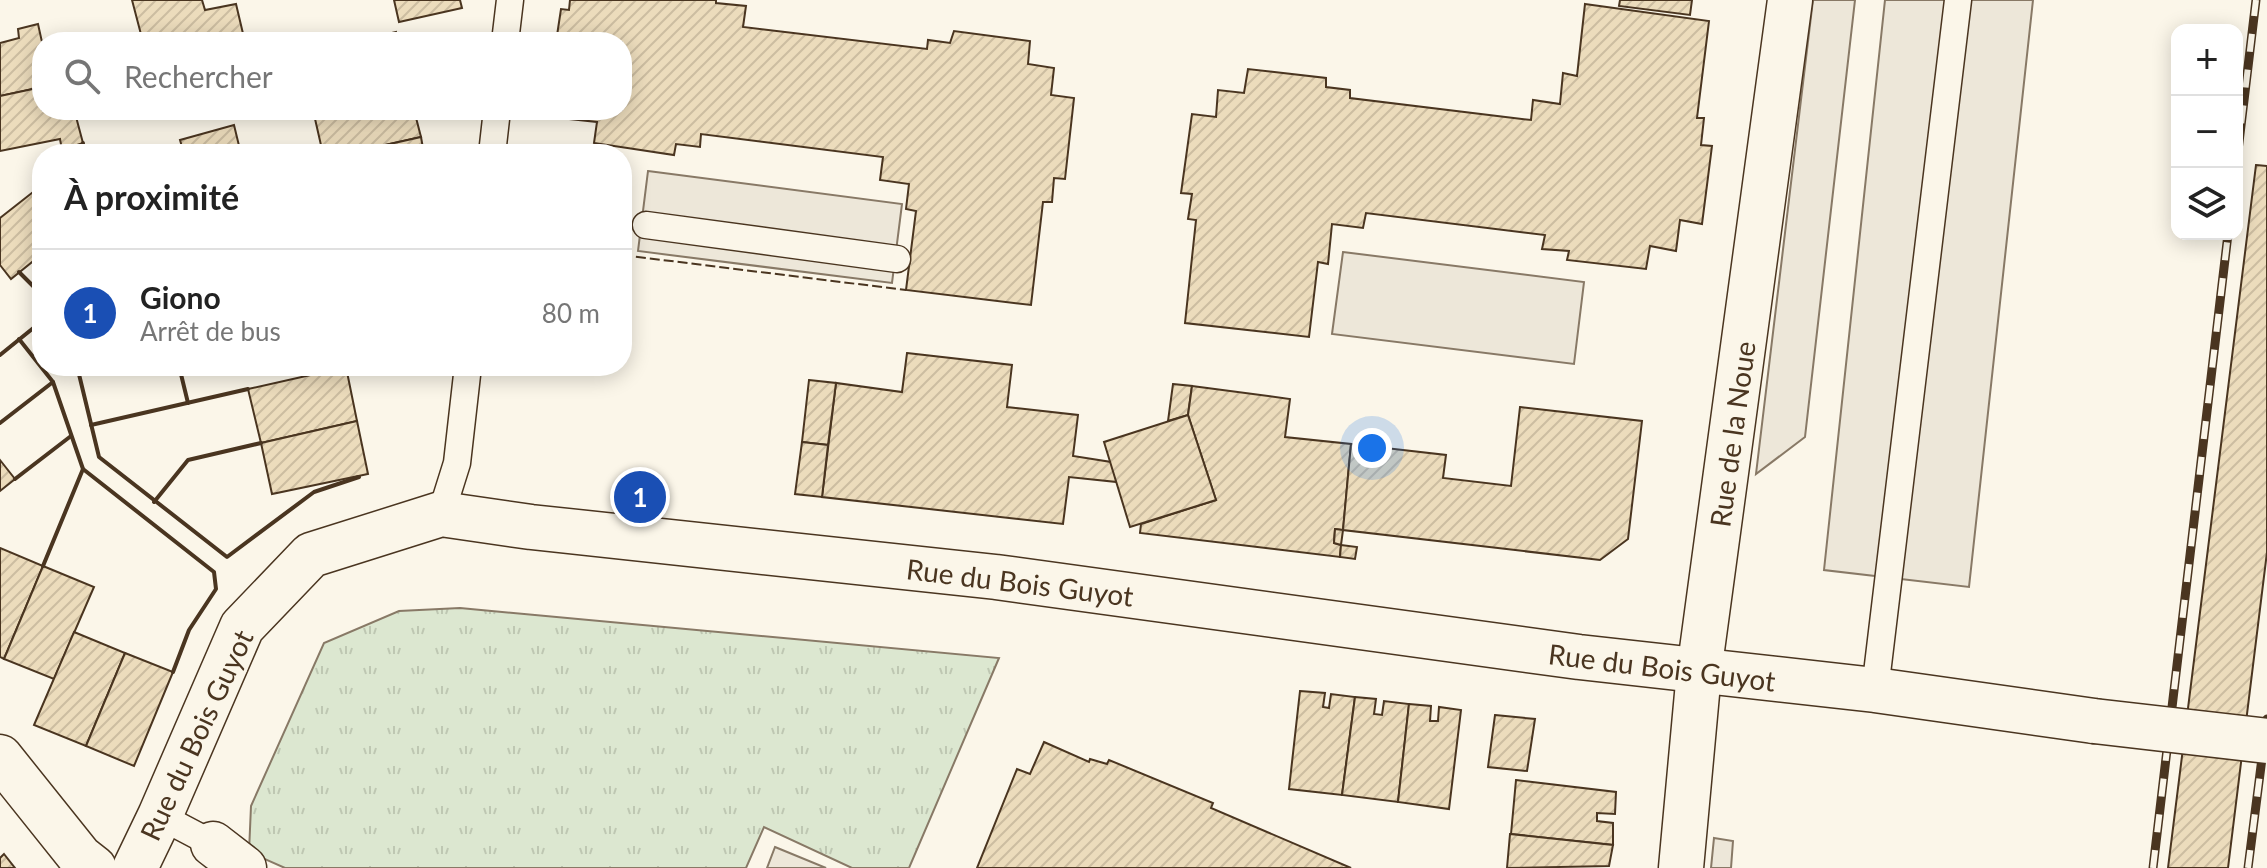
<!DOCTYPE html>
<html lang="fr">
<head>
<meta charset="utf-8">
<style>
  :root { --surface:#fff; --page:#f6f6f6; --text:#222; --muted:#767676; --line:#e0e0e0; --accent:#1a73e8 }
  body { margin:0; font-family:Lato,sans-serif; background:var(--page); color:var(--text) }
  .controls { position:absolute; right:24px; top:24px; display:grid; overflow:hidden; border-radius:16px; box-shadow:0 4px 20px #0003 }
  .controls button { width:72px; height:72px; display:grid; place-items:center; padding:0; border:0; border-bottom:2px solid var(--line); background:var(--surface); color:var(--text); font:40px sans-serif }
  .you { position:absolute; left:1372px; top:448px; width:28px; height:28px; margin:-20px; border:6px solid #fff; border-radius:50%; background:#1a73e8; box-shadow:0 0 0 12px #1a73e833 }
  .badge { display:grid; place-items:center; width:52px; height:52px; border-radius:50%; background:var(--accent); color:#fff; font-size:26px; font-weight:700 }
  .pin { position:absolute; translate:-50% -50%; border:4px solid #fff; box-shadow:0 2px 8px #0006 }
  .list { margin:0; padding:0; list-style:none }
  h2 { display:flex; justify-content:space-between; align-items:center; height:104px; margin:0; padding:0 32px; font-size:34px }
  h2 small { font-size:26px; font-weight:400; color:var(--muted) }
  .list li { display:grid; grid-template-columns:52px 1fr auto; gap:24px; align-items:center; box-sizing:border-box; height:128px; padding:0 32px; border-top:2px solid var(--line) }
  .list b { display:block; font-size:30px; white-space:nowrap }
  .list p { margin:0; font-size:26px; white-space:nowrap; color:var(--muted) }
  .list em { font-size:26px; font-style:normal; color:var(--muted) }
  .icon { flex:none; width:44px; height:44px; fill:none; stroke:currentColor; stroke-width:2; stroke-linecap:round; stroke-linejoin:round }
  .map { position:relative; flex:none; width:2267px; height:868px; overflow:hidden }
  .search { position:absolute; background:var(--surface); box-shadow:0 4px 20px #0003; left:32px; top:32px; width:600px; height:88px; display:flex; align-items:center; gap:20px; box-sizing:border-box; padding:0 28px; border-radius:32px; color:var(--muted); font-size:30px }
  .panel { position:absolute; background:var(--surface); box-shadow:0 4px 20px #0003; left:32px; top:144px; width:600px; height:232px; border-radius:32px }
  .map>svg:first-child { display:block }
  .park { fill:url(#park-tufts); stroke:#887966; stroke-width:2 }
  .parking { fill:#ede7d9; stroke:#887966; stroke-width:2 }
  .building { fill:url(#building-hatch); stroke:#4a3520; stroke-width:2 }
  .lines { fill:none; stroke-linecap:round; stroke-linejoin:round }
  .service-casing { stroke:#4a3520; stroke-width:29 }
  .minor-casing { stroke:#4a3520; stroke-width:47 }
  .service { stroke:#fbf6e9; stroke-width:26 }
  .minor { stroke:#fbf6e9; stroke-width:44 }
  .rail-casing { stroke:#4a3520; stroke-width:9 }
  .rail { stroke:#fbf6e9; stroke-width:6; stroke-dasharray:18; stroke-linecap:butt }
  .minor-bridge-casing { stroke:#4a3520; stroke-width:47; stroke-linecap:butt }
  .minor-bridge { stroke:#fbf6e9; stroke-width:44 }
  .fence { stroke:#4a3520; stroke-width:2; stroke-dasharray:10 4; stroke-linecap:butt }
  .wall { stroke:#4a3520; stroke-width:4 }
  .labels { text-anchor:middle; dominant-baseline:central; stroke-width:6; stroke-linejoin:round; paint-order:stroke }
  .street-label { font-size:28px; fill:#4a3520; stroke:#fbf6e9 }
</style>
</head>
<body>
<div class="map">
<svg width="2267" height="868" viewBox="0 0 2267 868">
  <defs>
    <pattern id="park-tufts" width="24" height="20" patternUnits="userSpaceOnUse" patternTransform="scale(2)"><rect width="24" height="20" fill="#dce7d0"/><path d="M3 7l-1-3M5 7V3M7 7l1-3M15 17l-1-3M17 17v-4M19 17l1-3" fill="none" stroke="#bec7b2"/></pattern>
    <pattern id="building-hatch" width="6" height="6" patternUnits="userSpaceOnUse" patternTransform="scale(2)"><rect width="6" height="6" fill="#ecdcbc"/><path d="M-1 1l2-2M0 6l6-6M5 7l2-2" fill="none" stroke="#ccbda1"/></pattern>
  </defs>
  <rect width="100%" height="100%" fill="#fbf6e9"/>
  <polygon class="park" points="460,608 999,658 909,868 852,868 764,827 746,868 285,868 249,852 251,806 324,643 399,611"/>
  <g class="parking">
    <polygon points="1813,0 1855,0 1805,437 1756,474"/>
    <polygon points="1885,0 2033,0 1969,587 1824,570"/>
    <polygon points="648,171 902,204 892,283 638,251"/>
    <polygon points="1343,252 1584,282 1574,364 1332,334"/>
    <polygon points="1714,838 1733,841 1731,868 1711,868"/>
    <polygon points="775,847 826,868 767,868"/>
  </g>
  <g class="building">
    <polygon points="132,0 202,0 205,10 236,4 245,42 143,42"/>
    <polygon points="394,0 460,0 462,8 399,22"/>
    <polygon points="570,0 716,0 716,3 746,6 743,27 927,49 928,40 950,43 954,31 1030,41 1028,64 1054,68 1051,95 1074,98 1065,179 1054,178 1052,202 1043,202 1031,305 906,290 916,211 906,209 909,184 880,180 883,157 701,134 700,147 676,144 674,155 594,143 597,122 570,119 571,110 622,110 622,42 556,42 561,9 569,10"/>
    <polygon points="1620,0 1692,0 1690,15 1619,6"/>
    <polygon points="1585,4 1709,21 1697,118 1704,118 1701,145 1712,146 1702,224 1680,220 1676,251 1650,246 1646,269 1567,260 1569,251 1542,249 1545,235 1366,213 1363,228 1332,224 1328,264 1318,262 1309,337 1185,323 1196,220 1188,219 1192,194 1181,193 1192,114 1216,117 1218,90 1244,93 1248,69 1326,78 1326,87 1350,90 1350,98 1531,120 1533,100 1560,104 1563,73 1577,76"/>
    <polygon points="38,24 42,42 42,87 0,96 0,43 19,38 18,29"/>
    <polygon points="396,32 398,42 354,42"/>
    <polygon points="42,87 42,110 80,110 75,113 83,143 62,150 60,139 0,151 0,96"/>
    <polygon points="313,110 414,110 421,137 345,154 323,154"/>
    <polygon points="234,125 241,154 184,154 180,140"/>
    <polygon points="421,137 424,154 345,154"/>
    <polygon points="2256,165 2267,166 2267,552 2228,868 2168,868"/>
    <polygon points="42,185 42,254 11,279 0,265 0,218"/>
    <polygon points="907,353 1012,365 1007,407 1078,415 1073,456 1111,462 1117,482 1069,477 1063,524 822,497 836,383 902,392"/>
    <polygon points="346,367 357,421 261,443 248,389"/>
    <polygon points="809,380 836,383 828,445 802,442"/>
    <polygon points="1173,384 1192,386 1188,415 1168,421"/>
    <polygon points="1192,386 1290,399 1285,437 1351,444 1343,530 1335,529 1334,543 1341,545 1340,557 1140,533 1141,524 1216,500 1188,415"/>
    <polygon points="1520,407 1642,421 1628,539 1600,560 1343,530 1351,444 1446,455 1443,478 1511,486"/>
    <polygon points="1188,415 1216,500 1130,527 1104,442"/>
    <polygon points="357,421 368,474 272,494 261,443"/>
    <polygon points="802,442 828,445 822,497 795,494"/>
    <polygon points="0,460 15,479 0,491"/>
    <polygon points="1335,529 1343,530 1341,545 1334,543"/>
    <polygon points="1341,545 1357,547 1355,559 1340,557"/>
    <polygon points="0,548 43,566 4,659 0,657"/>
    <polygon points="43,566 94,587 54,679 4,659"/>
    <polygon points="74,632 125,653 86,746 34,725"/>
    <polygon points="125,653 173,672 134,766 86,746"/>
    <polygon points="1300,691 1325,693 1323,707 1329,708 1331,694 1355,697 1342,795 1289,789"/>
    <polygon points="1355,697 1376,699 1374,714 1382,715 1384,701 1409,704 1398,802 1342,795"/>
    <polygon points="1409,704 1431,706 1430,721 1438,721 1439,707 1461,710 1449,809 1398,802"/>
    <polygon points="1495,715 1535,719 1527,771 1488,767"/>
    <polygon points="1044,742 1089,762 1090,759 1107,764 1109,760 1213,803 1211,808 1351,868 977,868 1017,769 1030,774"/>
    <polygon points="1516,780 1616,792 1615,814 1597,813 1597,821 1613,823 1613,845 1511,834"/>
    <polygon points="1510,834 1613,845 1609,866 1507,868"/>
    <polygon points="4,854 15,868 0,868 0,858"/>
  </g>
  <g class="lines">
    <defs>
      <g id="service">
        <polyline points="505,42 510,0"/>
        <polyline points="492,154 497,110"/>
        <polyline points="646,225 897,259"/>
        <polyline points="441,514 457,463 468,366"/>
        <polyline points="1875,690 1958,0"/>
        <polyline points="160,816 213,844 217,857"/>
      </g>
      <g id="minor">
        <polyline points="0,757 80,857 94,868"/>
        <polyline points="213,844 244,868"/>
        <polyline points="135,868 160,816 242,627 311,555 441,514 531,527 996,577 1579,657 1875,690 2094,721"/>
        <polyline points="1681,868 1699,672 1790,0"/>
      </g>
    </defs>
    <use href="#service" class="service-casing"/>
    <use href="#minor" class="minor-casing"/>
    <use href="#service" class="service"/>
    <use href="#minor" class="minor"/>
    <defs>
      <g id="rail">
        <polyline points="2237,159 2256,0"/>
        <polyline points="2153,868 2228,234"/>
        <polyline points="2248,868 2267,719"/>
      </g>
    </defs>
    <use href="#rail" class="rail-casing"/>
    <use href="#rail" class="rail"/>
    <defs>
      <polyline id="minor-bridge" points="2094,721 2267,741"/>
    </defs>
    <use href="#minor-bridge" class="minor-bridge-casing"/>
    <use href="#minor-bridge" class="minor-bridge"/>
    <polyline class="fence" points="622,255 906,290"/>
    <g class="wall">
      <polyline points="82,154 83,143"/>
      <polyline points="19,272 42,295"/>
      <polyline points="19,339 53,382 83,469 214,572 216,589 189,630 173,672"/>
      <polyline points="0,355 42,321"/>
      <polyline points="77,366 99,457 227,557 314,492 359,477"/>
      <polyline points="179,366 188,403"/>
      <polyline points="0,423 53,382"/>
      <polyline points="91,425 248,389"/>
      <polyline points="15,479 71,436"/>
      <polyline points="154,502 188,460 261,443"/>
      <polyline points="43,566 83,469"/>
    </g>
  </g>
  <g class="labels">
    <g class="street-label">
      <text transform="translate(1732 434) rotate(-82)">Rue de la Noue</text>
      <text transform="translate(1020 582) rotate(7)">Rue du Bois Guyot</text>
      <text transform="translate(1662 667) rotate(7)">Rue du Bois Guyot</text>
      <text transform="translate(196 735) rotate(-65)">Rue du Bois Guyot</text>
    </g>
  </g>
</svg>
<div class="controls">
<button>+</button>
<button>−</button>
<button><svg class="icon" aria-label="layers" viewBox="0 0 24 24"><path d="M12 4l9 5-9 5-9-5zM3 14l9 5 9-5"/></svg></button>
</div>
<div class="you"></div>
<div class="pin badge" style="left:640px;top:497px;background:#1a4fb4">1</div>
<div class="search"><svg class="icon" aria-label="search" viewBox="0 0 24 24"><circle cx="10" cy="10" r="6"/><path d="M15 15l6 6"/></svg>Rechercher</div>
<section class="panel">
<h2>À proximité<small></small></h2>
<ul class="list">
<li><span class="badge" style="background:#1a4fb4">1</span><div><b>Giono</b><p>Arrêt de bus</p></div><em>80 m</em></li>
</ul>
</section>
</div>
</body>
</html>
